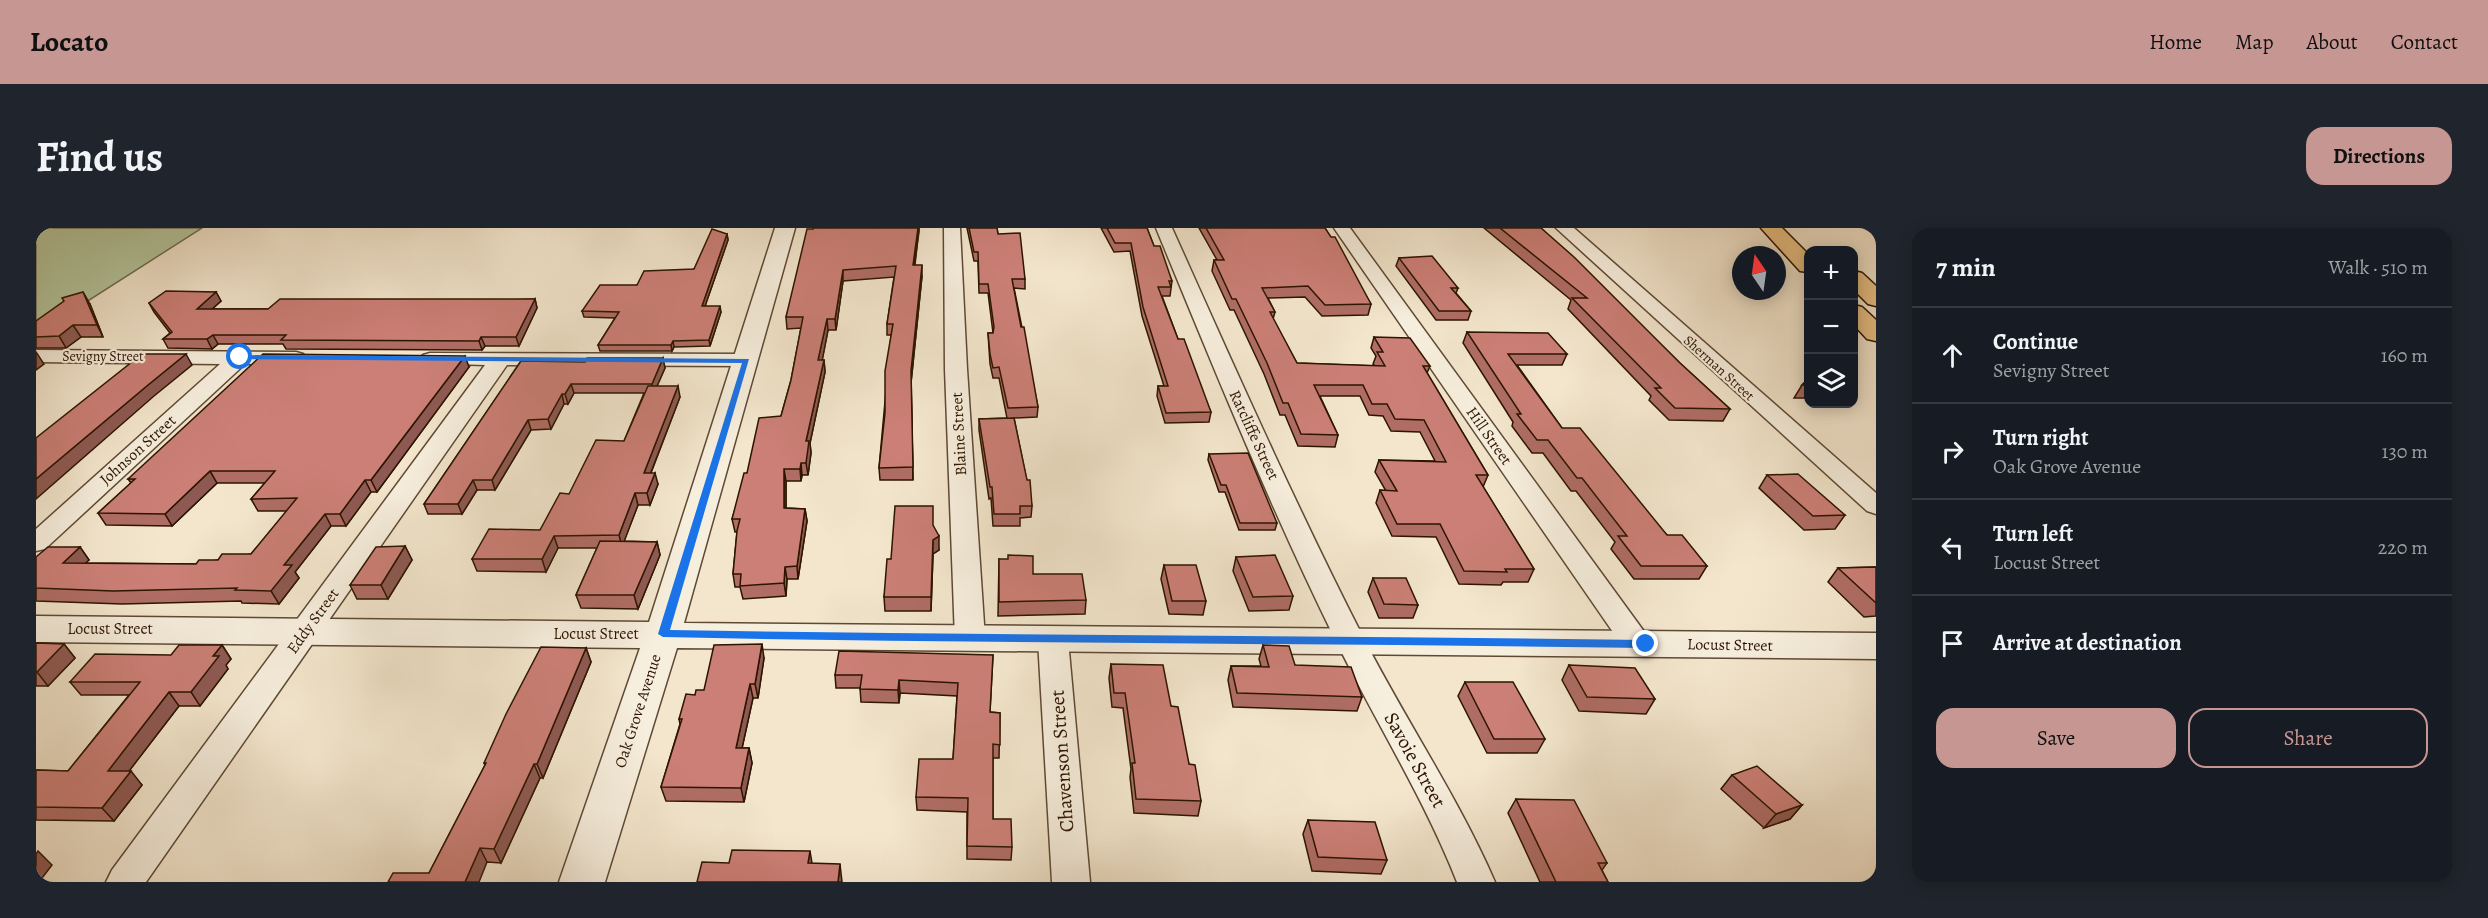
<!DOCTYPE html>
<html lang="en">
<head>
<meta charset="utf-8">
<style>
  :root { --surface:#171b24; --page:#20242c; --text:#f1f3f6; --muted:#9ea1a6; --line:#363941; --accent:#c59692 }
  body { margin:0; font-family:Alegreya,serif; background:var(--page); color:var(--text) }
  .controls { position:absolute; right:18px; top:18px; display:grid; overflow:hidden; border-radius:12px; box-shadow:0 3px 15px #0003 }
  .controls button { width:54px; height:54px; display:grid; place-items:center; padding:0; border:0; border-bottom:2px solid var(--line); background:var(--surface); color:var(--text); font:30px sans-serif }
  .compass { position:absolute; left:1696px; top:18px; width:54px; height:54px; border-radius:50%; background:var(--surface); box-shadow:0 3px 15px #0003; rotate:347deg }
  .stop { position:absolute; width:18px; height:18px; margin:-14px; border:4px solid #1a73e8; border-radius:50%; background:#fff }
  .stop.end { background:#1a73e8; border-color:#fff; box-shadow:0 2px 6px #0008 }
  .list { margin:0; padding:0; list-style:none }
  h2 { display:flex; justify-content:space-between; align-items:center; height:78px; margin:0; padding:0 24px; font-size:26px }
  h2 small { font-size:20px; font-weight:400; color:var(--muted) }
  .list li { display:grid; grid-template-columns:39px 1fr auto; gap:18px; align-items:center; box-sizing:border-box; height:96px; padding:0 24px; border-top:2px solid var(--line) }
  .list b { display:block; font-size:22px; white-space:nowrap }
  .list p { margin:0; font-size:20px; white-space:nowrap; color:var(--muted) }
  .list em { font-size:20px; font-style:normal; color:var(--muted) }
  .actions { display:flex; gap:12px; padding:18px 24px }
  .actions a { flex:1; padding:14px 0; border:2px solid var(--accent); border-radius:18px; text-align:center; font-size:21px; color:var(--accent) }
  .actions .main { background:var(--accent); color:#111 }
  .icon { flex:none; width:33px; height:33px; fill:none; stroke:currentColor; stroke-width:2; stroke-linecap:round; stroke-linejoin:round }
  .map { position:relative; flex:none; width:1840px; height:654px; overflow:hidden; border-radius:18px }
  header { display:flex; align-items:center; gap:36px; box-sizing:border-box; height:84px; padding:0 30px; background:var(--accent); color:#111 }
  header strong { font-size:28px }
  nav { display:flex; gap:33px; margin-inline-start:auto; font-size:21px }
  .intro { display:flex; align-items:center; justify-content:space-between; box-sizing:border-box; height:144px; padding:0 36px }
  h1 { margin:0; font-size:42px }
  .button { padding:15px 27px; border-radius:18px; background:var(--accent); color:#111; font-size:21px; font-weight:700 }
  main { display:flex; gap:36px; padding:0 36px }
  aside { flex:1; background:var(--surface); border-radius:18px; box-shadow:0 3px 15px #0003 }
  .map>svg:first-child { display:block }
  .green { fill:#b4c69d; stroke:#706e4f; stroke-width:1.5 }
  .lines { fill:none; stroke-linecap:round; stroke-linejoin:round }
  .minor-casing { stroke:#5e4934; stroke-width:3 }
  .tertiary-casing { stroke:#5e4934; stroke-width:3 }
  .primary-casing { stroke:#2d1501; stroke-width:3 }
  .minor { fill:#f7efde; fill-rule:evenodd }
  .tertiary { fill:#f7efde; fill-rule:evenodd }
  .primary { fill:#eac386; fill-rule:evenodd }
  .wall { fill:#af6d65; stroke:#2d1501; stroke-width:1.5 }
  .shaded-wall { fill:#8e5953; stroke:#2d1501; stroke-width:1.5 }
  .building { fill:#cb7f76; stroke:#2d1501; stroke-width:1.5 }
  .route { fill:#1a73e8 }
  .labels { text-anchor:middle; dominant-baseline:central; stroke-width:4.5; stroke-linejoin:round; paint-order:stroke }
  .far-street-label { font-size:14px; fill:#2d1501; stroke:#f7efde }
  .street-label { font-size:16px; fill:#2d1501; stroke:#f7efde }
  .near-street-label { font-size:20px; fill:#2d1501; stroke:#f7efde }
</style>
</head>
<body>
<header>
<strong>Locato</strong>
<nav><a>Home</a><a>Map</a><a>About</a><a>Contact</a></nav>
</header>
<div class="intro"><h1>Find us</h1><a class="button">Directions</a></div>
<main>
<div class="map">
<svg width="1840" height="654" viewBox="0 0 1840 654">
  <rect width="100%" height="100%" fill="#f3e6cd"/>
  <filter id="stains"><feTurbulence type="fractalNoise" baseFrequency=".00333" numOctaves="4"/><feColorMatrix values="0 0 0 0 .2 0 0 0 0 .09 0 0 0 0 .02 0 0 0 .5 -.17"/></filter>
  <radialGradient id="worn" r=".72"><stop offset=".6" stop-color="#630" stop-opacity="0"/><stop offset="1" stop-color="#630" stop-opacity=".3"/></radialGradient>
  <polygon class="green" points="0,0 166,0 0,106"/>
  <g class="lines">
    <defs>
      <g id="minor">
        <polygon points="908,0 924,0 931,141 949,411 944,418 934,421 924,418 919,411 909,141"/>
        <path d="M1120,0H1136C1198,138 1259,276 1328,411C1370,493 1422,569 1459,654H1421C1388,570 1339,493 1299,411C1233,277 1177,138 1120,0Z"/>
        <polygon points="1298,0 1314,0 1612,409 1616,416 1612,423 1601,427 1590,423"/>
        <polygon points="1520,0 1538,0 1840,265 1840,286 1831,283"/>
        <polygon points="0,122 260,124 267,126 270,130 267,134 260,136 209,136 9,321 0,323 0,301 184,136 0,134"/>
        <polygon points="394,125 710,126 717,128 720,132 717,136 710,138 471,137 110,654 70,654 76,642 449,137 387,135 384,131 387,127"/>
        <polygon points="1017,402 1027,405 1032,412 1054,654 1016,654 1002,412 1007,405"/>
      </g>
      <polygon id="tertiary" points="739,0 759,0 648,395 1840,405 1840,431 641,420 569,654 523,654 604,420 0,414 0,388 613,394"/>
      <g id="primary">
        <polygon points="1725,0 1746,0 1772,26 1772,44 1764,43"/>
        <polygon points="1818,43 1826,45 1840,58 1840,78 1832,76 1818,62"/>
        <polygon points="1818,77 1826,79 1840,92 1840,113 1831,111 1818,97"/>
      </g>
    </defs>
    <use href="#minor" class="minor-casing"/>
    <use href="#tertiary" class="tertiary-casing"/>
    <use href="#primary" class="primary-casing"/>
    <use href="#minor" class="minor"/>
    <use href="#tertiary" class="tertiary"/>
    <use href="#primary" class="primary"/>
  </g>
  <g class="wall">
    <polygon points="777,0 883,0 879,37 886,48 875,155 877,252 844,252 843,240 855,107 851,107 851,96 858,49 807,53 800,102 792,102 786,132 788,132 789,144 774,215 775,225 772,247 766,247 765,253 750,253 750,280 769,281 771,293 762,351 751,351 750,368 707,371 704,359 699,359 697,346 701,304 699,304 696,291 711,245 745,188 755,152 765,100 751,101 750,89"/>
    <polygon points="931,0 961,0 962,6 989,51 989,61 978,60 1002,179 1001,189 978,190 996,278 995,289 984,290 984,298 957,298 955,270 953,271 943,202 943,191 971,190 963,150 957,150 954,136 952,105 957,105 952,65 943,65 942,33 938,33"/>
    <polygon points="1065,0 1111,0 1118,18 1136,53 1134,68 1126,68 1142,111 1175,184 1173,194 1129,195 1121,168 1122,158 1128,158 1106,88 1094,23 1078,24"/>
    <polygon points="1163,0 1289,0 1335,76 1332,87 1286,88 1269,69 1232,70 1239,84 1237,91 1261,135 1339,138 1337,136 1340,128 1335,120 1338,109 1394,138 1391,145 1452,247 1447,259 1498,341 1492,354 1467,354 1465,357 1423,356 1400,309 1356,308 1340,275 1344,262 1350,263 1339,244 1343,232 1399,233 1384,204 1355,203 1347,188 1333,187 1324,168 1284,168 1302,207 1299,219 1262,218 1249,187 1244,187 1228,146 1198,82 1194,82 1176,43 1178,32 1181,32"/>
    <polygon points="1448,0 1505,0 1644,135 1694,181 1687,193 1633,192 1613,172 1615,168 1532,81 1535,72"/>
    <polygon points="1828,0 1840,0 1840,7"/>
    <polygon points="691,6 692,12 669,78 685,84 674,118 638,119 636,123 564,123 562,117 579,90 548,89 546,83 601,57 658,41"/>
    <polygon points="1363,30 1422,60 1420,65 1435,83 1432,92 1400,92 1360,38"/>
    <polygon points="180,64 185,73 176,81 232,81 499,71 501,80 483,118 449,118 446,122 250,121 247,116 182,116 176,121 132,120 127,111 134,105 118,84 113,75"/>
    <polygon points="54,76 67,109 45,109 30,120 0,120 0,93"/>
    <polygon points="1431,104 1531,126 1526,137 1481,137 1526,200 1631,307 1671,338 1663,351 1598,351 1575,321 1579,314 1540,263 1535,263 1507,225 1496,225 1476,198 1477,194 1427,115"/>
    <polygon points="485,133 629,140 621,158 644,169 615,245 622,256 614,277 602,277 588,313 621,314 624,327 602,381 545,380 540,367 561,320 522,320 510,344 441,343 436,331 504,302 533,266 588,213 608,165 538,165 532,176 528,176 515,201 495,202 459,262 441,262 426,286 392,286 388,276"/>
    <polygon points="433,139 341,264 335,264 310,298 295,298 259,344 263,350 243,376 206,375 205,373 86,376 0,373 0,329 44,319 53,332 49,335 160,336 215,326 251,283 222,283 215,271 229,255 181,255 136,298 70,297 62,285 95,255 92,251"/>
    <polygon points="1773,150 1773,170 1758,170 1766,157"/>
    <polygon points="1173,226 1241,295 1239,302 1203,302 1189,264 1183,264 1172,232"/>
    <polygon points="1731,247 1809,287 1799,301 1768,302 1723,260"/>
    <polygon points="897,298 903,322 897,326 895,383 849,383 848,369 855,331"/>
    <polygon points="369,318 376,332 352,371 321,371 314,357"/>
    <polygon points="1200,329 1257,368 1253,382 1213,383 1197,343"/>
    <polygon points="963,331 997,346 1050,372 1049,386 962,388"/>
    <polygon points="1128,337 1170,373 1167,387 1133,386 1125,351"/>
    <polygon points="1840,339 1840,388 1828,389 1792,354 1802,340"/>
    <polygon points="1337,350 1382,377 1377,390 1343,390 1332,364"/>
    <polygon points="0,415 28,416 39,430 12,458 0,458"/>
    <polygon points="186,417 195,431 190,437 192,441 164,478 143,478 93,543 106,557 78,593 0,592 0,542 32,543 93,467 45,467 34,454"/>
    <polygon points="1227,417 1259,437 1326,469 1321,483 1197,479 1192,452 1195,438 1225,438 1223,431"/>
    <polygon points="550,420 555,434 507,550 504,550 465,635 451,634 393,645 449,537 448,535"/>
    <polygon points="957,427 954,484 964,485 963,530 957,530 957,591 976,619 975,632 931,631 931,584 881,582 880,569 917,531 921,468 864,465 863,475 825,474 824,460 800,460 799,447"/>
    <polygon points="728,430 722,470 717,470 706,520 713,520 716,535 708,574 630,573 625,559 644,496 643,491 659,467"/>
    <polygon points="1075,436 1135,478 1153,536 1165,573 1162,588 1098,585 1094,549 1095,541 1087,480 1076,479 1073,450"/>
    <polygon points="1533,437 1619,471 1610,486 1543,483 1526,452"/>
    <polygon points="1429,454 1509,511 1501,525 1451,525 1422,468"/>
    <polygon points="1696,547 1766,577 1754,591 1728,600 1685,561"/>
    <polygon points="1480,571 1571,635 1566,642 1572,654 1504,654 1472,585"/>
    <polygon points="1272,592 1351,632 1345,646 1276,643 1267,606"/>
  </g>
  <g class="shaded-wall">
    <polygon points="882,0 883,0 883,4 877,47 877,37"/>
    <polygon points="691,6 692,12 667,84 666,78"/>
    <polygon points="886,37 886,48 875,155 877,252 875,143"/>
    <polygon points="807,42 807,53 800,102 799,91"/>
    <polygon points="47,64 54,76 67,109 61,97"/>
    <polygon points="180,64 185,73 166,90 161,81"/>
    <polygon points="499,71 501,80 483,118 480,109"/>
    <polygon points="684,78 685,84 674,118 673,112"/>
    <polygon points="791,91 792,102 784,144 782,132"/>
    <polygon points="37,97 45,109 30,120 23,108"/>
    <polygon points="177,107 182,116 176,121 171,111"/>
    <polygon points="445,109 449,118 446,122 443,113"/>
    <polygon points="637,113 638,119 636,123 635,117"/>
    <polygon points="0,124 8,136 0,142"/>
    <polygon points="150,126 156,137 118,168 0,271 0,251 112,157"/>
    <polygon points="429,128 433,139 341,264 335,252"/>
    <polygon points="627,130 629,140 618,165 616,156"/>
    <polygon points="788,132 789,144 774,215 775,225 772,247 770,235 770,213"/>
    <polygon points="535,156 538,165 532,176 529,166"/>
    <polygon points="642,158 644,169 610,257 608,245"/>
    <polygon points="526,166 528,176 515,201 512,191"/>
    <polygon points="492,192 495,202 459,262 456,252"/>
    <polygon points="765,235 766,247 765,253 764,241"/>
    <polygon points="748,241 750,253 750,293 748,280"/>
    <polygon points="174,243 181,255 136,298 129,286"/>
    <polygon points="619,245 622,256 614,277 611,265"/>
    <polygon points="329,252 335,264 310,298 304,286"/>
    <polygon points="437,252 441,262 426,286 422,276"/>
    <polygon points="599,265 602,277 586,319 583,307"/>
    <polygon points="769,281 771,293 762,351 761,338"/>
    <polygon points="289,286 295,298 259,344 263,350 243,376 235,363 248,337"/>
    <polygon points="518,308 522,320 510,344 506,331"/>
    <polygon points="903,308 903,322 897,326 895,383 897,312"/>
    <polygon points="621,314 624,327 602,381 598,367"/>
    <polygon points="369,318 376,332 352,371 345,357"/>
    <polygon points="44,319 53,332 36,348 27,335"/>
    <polygon points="749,339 751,351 750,368 748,355"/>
    <polygon points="28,416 39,430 12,458 1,444"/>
    <polygon points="726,416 728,430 722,470 719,456"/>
    <polygon points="186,417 195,431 190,437 192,441 164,478 155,464 177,428"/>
    <polygon points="550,420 555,434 507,550 501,536"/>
    <polygon points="863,452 864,465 863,475 862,462"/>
    <polygon points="714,456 717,470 703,534 700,520"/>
    <polygon points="133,464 143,478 83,556 72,543"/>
    <polygon points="713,520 716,535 708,574 705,560"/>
    <polygon points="498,536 504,550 465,635 458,621"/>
    <polygon points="95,543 106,557 78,593 66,580"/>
    <polygon points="1766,577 1754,591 1728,600 1740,586"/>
    <polygon points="444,620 451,634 443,654 429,654"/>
    <polygon points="2,623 16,637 3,654 0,654 0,626"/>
    <polygon points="774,623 778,647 772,635"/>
    <polygon points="804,636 806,654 802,654"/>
  </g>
  <g class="building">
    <polygon points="777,0 882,0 877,37 886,37 875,143 877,239 843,240 849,185 849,143 857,96 851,96 860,38 807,42 799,91 791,91 782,132 788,132 770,213 773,213 770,235 765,235 764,241 748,241 748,280 769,281 761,338 749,339 748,355 704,358 705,346 697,346 701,303 704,291 696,291 708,245 711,245 723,190 745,188 755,152 767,89 750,89 771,1 777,1"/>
    <polygon points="933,0 961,0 962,6 984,5 989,51 976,51 985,99 988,99 1002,179 972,180 963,139 957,140 954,126 952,105 957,105 958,99 952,56 943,56 942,24 938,24"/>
    <polygon points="1071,0 1111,0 1118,18 1124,18 1136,53 1133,53 1135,59 1122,59 1142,111 1148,111 1151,119 1175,184 1130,185 1122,158 1132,158 1107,79 1095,15 1079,15"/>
    <polygon points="1170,0 1289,0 1295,9 1299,9 1335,76 1289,77 1272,58 1226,60 1239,84 1234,84 1261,135 1349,138 1341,124 1347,124 1338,109 1374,110 1394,138 1387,138 1452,247 1440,247 1498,341 1469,341 1471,344 1428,343 1404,296 1361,296 1344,262 1361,263 1343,232 1410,234 1388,192 1359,191 1351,176 1336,176 1327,157 1278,157 1302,207 1265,206 1252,175 1247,175 1231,135 1200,71 1196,71 1178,32 1188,32"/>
    <polygon points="1464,0 1505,0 1538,29 1644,135 1694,181 1639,180 1619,160 1625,160 1536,70 1551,70"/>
    <polygon points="676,1 691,6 666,78 684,78 673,112 637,113 635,117 562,117 583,84 546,83 564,57 601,57 608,43 658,41"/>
    <polygon points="1396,28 1422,60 1415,60 1435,83 1403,83 1363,30"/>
    <polygon points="130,63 180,64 161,81 232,81 244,71 499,71 480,109 445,109 443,113 245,112 250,107 177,107 171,111 127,111 136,104 113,75"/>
    <polygon points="47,64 61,97 37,97 23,108 0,109 0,93 28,73 26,70"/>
    <polygon points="1431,104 1512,105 1531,126 1472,126 1526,200 1544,200 1631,307 1646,307 1671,338 1605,338 1582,308 1591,308 1546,250 1541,250 1512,212 1501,212 1481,186 1485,186"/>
    <polygon points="106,126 150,126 112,157 0,251 0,210"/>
    <polygon points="227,126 429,128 335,252 329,252 304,286 289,286 248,337 256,337 235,363 199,362 201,360 77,363 0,360 0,329 12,319 44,319 27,335 160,336 163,332 182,332 186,326 215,326 261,270 215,271 239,243 174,243 129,286 62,285 99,251 92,251"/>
    <polygon points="551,130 627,130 616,156 535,156 529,166 526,166 512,191 492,192 456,252 437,252 422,276 388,276 485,133 549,134"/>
    <polygon points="1773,150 1773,157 1766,157"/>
    <polygon points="612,158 642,158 608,245 619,245 611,265 599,265 583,307 518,308 506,331 436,331 453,301 504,302 524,265 533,266 560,212 588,213"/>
    <polygon points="978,190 991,252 994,252 996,278 984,278 984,286 958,286 956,259 954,259 943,191"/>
    <polygon points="1212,225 1241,295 1204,295 1190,257 1185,257 1173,226"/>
    <polygon points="1762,246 1809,287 1777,288 1731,247"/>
    <polygon points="859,278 897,278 897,297 903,308 897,312 895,369 848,369 851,331 855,331"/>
    <polygon points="564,313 621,314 598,367 540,367"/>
    <polygon points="369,318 345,357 314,357 340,319"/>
    <polygon points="972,327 997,328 997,346 1046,346 1050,372 963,374 963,331 972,331"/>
    <polygon points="1239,327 1257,368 1217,369 1200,329"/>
    <polygon points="1128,337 1160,337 1170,373 1136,373"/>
    <polygon points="1840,339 1840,375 1802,340"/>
    <polygon points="1337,350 1370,350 1382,377 1348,376"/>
    <polygon points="0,415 28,416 1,444 0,444"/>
    <polygon points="726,416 719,456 714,456 700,520 713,520 705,560 625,559 646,491 643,491 650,466 659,467 660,462 668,462 678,417"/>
    <polygon points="143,417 186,417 177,428 183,428 155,464 133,464 72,543 95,543 66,580 0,579 0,542 32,543 104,454 34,454 59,426 135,427"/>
    <polygon points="1227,417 1253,418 1259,437 1315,439 1326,469 1201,465 1195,438 1233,439"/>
    <polygon points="505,419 550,420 501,536 498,536 458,621 444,620 429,654 352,654 357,645 393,645 450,535 448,535 470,486"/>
    <polygon points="803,423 957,427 954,484 964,485 964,517 957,516 957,591 975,591 976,619 931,618 932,570 880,569 883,531 917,531 922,455 863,452 862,462 824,461 826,447 799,447"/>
    <polygon points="1075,436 1127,437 1135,478 1142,479 1153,536 1159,537 1165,573 1100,571 1096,535 1099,535 1089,465 1078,465"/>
    <polygon points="1533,437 1599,440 1619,471 1551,469"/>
    <polygon points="1429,454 1477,454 1509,511 1458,511"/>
    <polygon points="1721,538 1766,577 1740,586 1696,547"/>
    <polygon points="1480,571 1538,572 1571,635 1562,635 1572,654 1520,654"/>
    <polygon points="1272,592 1339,594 1351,632 1282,629"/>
    <polygon points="696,622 774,623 772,635 804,636 802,654 661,654 666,634 693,635"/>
  </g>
  <path class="route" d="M204,127L713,131L634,402C959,408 1284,407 1610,412L1615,416L1610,420C1282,415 955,416 627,409L622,406L706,135L202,131V127Z"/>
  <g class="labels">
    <g class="far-street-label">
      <text x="67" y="128">Sevigny Street</text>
      <text transform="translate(1683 140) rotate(42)">Sherman Street</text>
    </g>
    <g class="street-label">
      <text transform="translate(923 206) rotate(-93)">Blaine Street</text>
      <text transform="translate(1218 207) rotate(65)">Ratcliffe Street</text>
      <text transform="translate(1453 208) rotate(55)">Hill Street</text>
      <text transform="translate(102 222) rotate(-42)">Johnson Street</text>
      <text transform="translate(277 393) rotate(-54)">Eddy Street</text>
      <text x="74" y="401">Locust Street</text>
      <text x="560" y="406">Locust Street</text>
      <text transform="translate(1694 417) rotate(1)">Locust Street</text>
      <text transform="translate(602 483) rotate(-72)">Oak Grove Avenue</text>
    </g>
    <g class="near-street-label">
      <text transform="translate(1379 532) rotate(61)">Savoie Street</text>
      <text transform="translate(1026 533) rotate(-94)">Chavenson Street</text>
    </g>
  </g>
  <rect width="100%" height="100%" filter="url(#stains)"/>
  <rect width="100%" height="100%" fill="url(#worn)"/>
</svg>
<div class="controls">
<button>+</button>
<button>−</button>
<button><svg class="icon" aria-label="layers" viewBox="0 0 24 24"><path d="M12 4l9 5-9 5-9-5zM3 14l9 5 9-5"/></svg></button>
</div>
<svg class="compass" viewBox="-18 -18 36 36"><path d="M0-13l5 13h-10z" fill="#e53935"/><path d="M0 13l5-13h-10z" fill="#9ea1a6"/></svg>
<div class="stop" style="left:204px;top:129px"></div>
<div class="stop end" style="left:1610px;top:416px"></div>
</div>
<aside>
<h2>7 min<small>Walk · 510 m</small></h2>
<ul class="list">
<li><svg class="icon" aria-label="ahead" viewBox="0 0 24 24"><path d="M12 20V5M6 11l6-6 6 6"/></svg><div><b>Continue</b><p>Sevigny Street</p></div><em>160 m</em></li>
<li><svg class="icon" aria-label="right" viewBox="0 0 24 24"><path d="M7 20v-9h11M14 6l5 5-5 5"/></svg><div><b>Turn right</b><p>Oak Grove Avenue</p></div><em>130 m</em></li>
<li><svg class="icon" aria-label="left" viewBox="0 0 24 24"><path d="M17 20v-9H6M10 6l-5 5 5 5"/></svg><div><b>Turn left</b><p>Locust Street</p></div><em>220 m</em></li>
<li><svg class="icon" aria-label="arrive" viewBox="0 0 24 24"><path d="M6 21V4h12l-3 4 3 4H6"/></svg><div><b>Arrive at destination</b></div></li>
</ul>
<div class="actions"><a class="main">Save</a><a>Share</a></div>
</aside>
</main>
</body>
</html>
